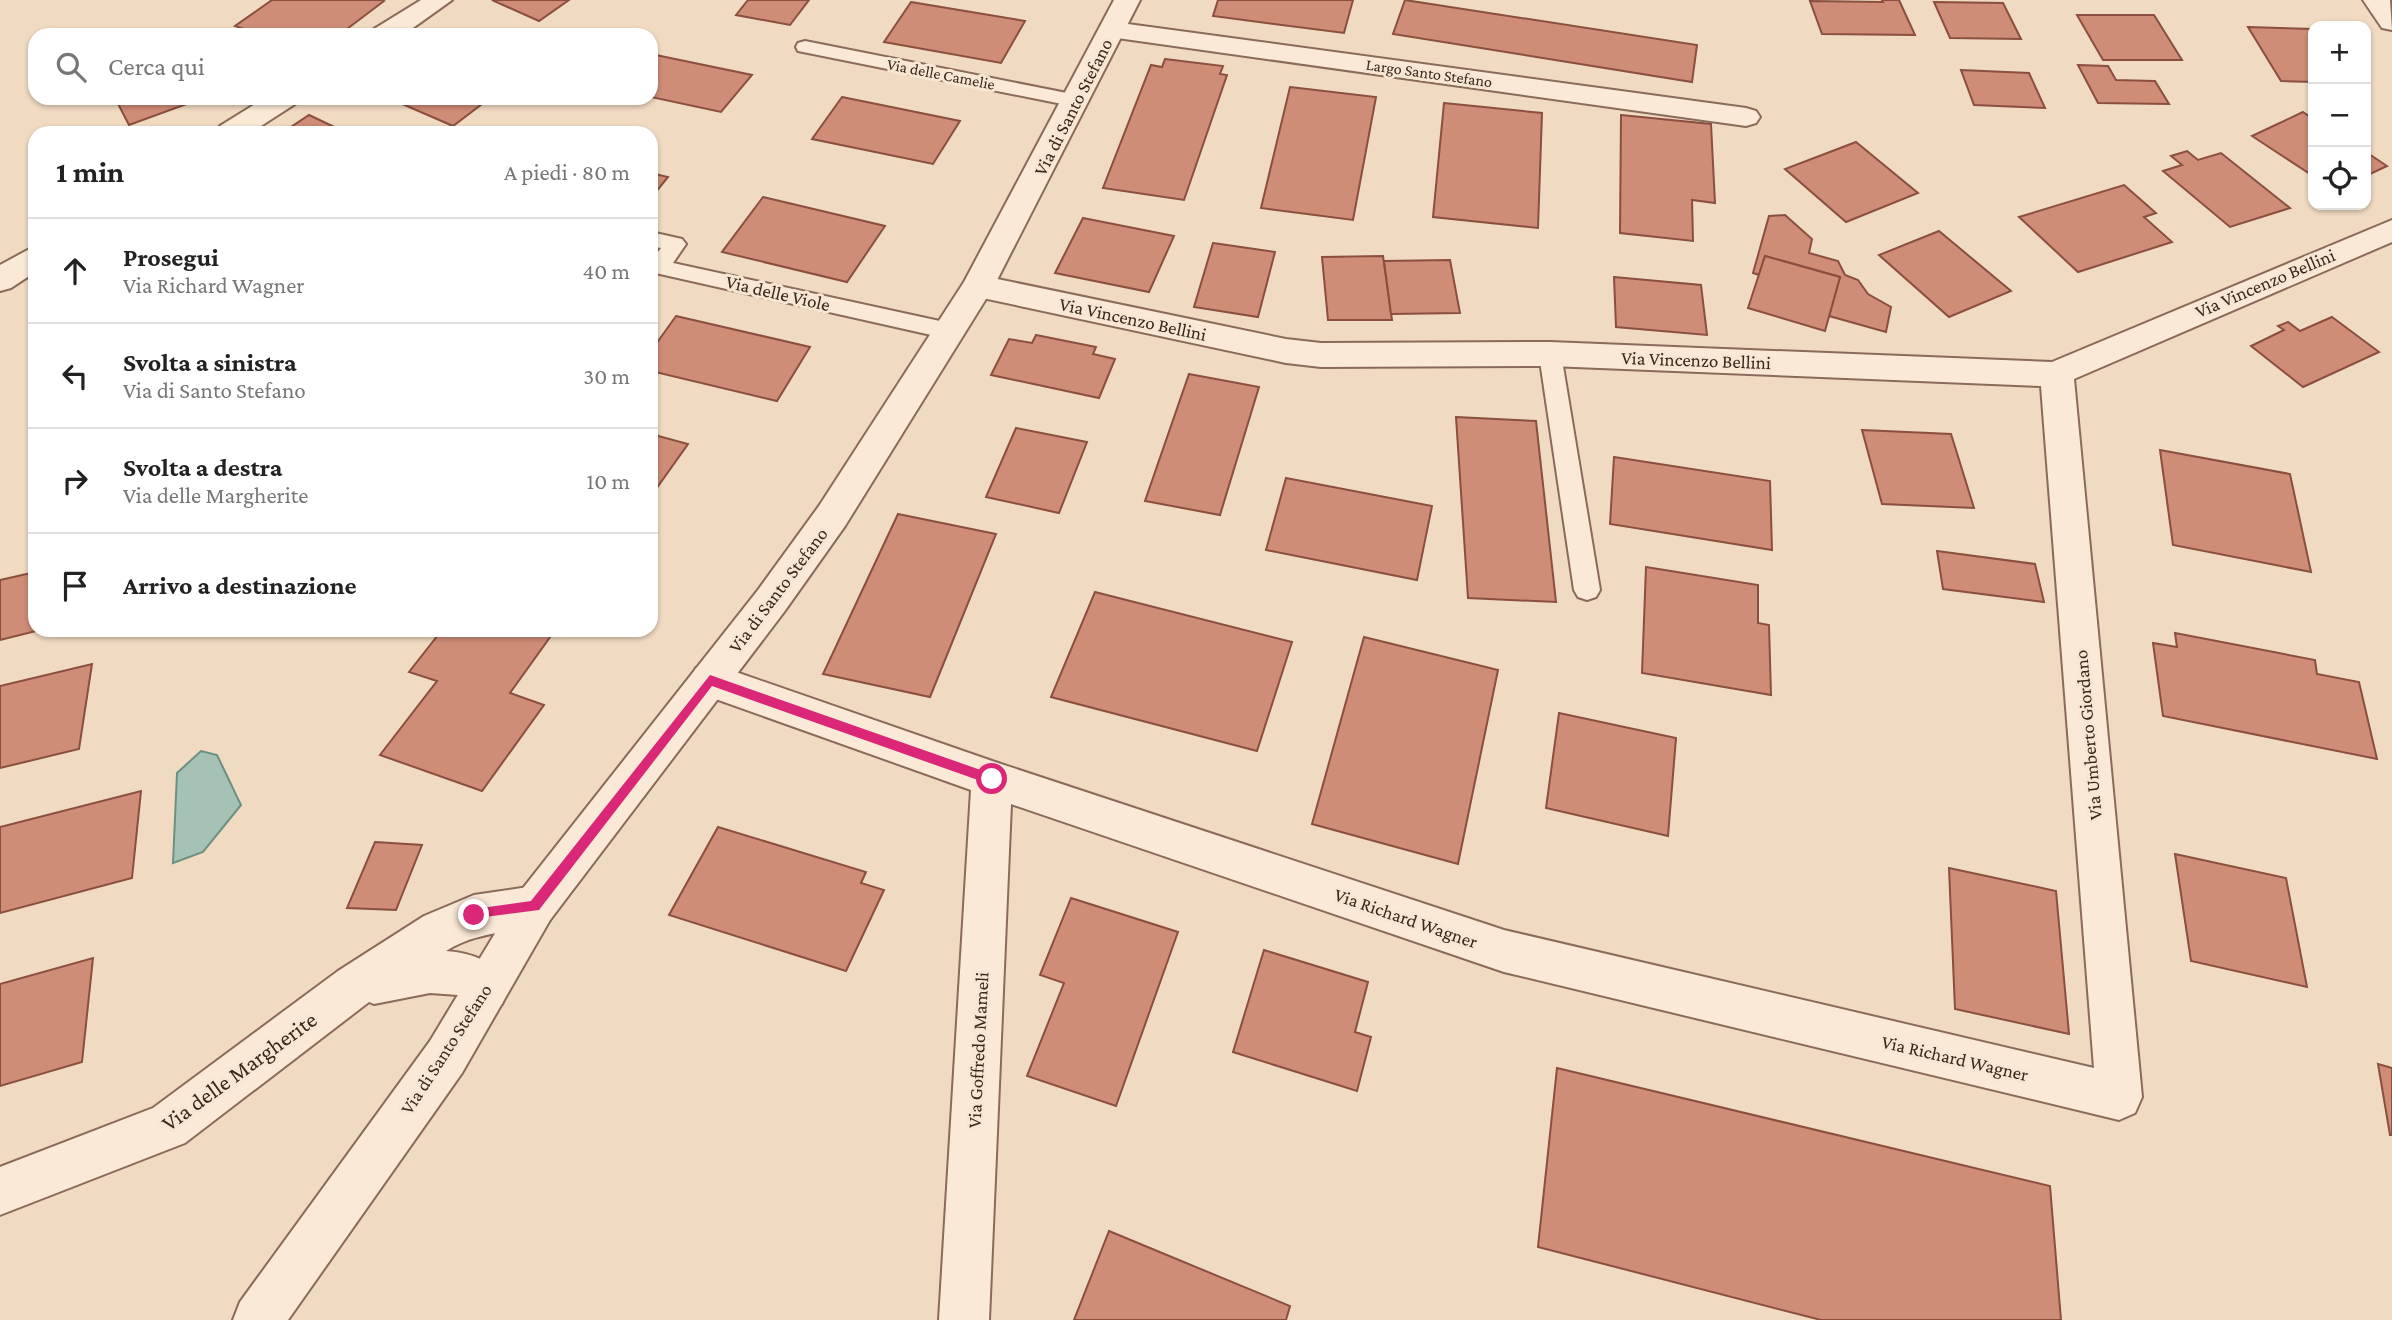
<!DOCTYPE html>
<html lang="it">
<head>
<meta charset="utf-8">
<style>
  :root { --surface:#fff; --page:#f2f2f2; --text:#222; --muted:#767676; --line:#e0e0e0 }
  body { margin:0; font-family:"Crimson Pro",serif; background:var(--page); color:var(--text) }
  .controls { position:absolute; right:21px; top:21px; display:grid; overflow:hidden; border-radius:14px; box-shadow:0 2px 5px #0004 }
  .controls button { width:63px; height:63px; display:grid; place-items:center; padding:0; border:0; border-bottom:2px solid var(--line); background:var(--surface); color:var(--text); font:35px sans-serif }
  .stop { position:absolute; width:21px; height:21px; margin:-16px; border:5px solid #db2777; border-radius:50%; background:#fff }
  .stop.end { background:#db2777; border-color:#fff; box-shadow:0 2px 7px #0008 }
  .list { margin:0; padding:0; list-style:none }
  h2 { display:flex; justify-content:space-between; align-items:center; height:91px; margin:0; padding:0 28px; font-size:30px }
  h2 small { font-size:23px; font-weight:400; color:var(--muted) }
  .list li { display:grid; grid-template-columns:46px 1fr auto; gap:21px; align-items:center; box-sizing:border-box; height:105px; padding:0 28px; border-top:2px solid var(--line) }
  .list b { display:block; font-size:26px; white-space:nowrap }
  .list p { margin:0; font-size:23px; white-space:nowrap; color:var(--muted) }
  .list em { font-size:23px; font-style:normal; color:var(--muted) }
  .icon { flex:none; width:38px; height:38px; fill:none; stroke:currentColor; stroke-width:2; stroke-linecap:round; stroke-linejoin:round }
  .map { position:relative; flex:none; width:2392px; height:1320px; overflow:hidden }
  .search { position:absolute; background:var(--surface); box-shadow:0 2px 5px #0004; left:28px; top:28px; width:630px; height:77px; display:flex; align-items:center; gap:18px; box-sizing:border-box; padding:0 24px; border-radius:21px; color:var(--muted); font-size:26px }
  .panel { position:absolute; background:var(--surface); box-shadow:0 2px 5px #0004; left:28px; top:126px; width:630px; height:511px; border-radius:21px }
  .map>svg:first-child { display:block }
  .water { fill:#a5c2b4; stroke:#6b9181; stroke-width:2 }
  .building { fill:#cf8c77; stroke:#8a4f3e; stroke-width:2 }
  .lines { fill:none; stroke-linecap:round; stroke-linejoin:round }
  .service-casing { stroke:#8a6a59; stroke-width:4 }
  .minor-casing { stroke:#8a6a59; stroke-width:4 }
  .tertiary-casing { stroke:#8a6a59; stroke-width:4 }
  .service { fill:#fae9d6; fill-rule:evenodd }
  .minor { fill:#fae9d6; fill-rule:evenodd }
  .tertiary { fill:#fae9d6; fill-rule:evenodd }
  .route { fill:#db2777 }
  .labels { text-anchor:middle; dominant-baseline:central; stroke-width:6; stroke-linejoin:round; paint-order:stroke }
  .far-street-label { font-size:16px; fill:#39261d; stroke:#f7e6d2 }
  .street-label { font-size:19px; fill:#39261d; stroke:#f7e6d2 }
  .near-street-label { font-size:23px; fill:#39261d; stroke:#f7e6d2 }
</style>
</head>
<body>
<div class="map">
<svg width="2392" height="1320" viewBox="0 0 2392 1320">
  <rect width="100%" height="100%" fill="#f0dac2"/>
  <polygon class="water" points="201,751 217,755 241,805 203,852 173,863 177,773"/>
  <g class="building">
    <polygon points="272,0 382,0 384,1 339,35 262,35 235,26"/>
    <polygon points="492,0 569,0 539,21"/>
    <polygon points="748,0 809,0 790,25 736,15"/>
    <polygon points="1218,0 1353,0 1344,33 1213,16"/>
    <polygon points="1405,0 1697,45 1692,82 1393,34"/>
    <polygon points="1882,0 1899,0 1915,35 1822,34 1810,1 1883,2"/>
    <polygon points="911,2 1025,21 1001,63 884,42"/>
    <polygon points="1934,2 2003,3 2021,39 1950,38"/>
    <polygon points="2077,15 2154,15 2182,60 2103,60"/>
    <polygon points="2248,27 2313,29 2313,82 2281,81"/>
    <polygon points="651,54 752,75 721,112 651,97"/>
    <polygon points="1165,59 1223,66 1220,74 1227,75 1184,200 1103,188 1151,65 1162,67"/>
    <polygon points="2078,65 2108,66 2116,80 2155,81 2169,104 2098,103"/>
    <polygon points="1961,70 2029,73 2045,108 1974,105"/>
    <polygon points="1290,87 1376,97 1353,220 1261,208"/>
    <polygon points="842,97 960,121 933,164 812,139"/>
    <polygon points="115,98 203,98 129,125"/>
    <polygon points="407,98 490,98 453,126 400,103"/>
    <polygon points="1444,103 1542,113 1538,228 1433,217"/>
    <polygon points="2303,112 2313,119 2313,176 2252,136"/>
    <polygon points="309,115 347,133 282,133"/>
    <polygon points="1621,115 1711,124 1715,203 1692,200 1693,241 1620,233"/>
    <polygon points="1856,142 1918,193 1846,222 1785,169"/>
    <polygon points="2187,151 2198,160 2221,153 2290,208 2230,227 2163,171 2182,165 2171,156"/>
    <polygon points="2366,152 2387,166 2366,176"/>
    <polygon points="651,173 668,177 651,198"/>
    <polygon points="2124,185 2156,213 2144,217 2172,242 2078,272 2019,217"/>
    <polygon points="763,197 885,226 847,282 722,252"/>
    <polygon points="1785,215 1812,239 1809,253 1838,261 1845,275 1858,280 1868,294 1891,307 1886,332 1829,316 1840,277 1765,256 1759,275 1753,273 1769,216"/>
    <polygon points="1083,218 1174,236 1149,292 1055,273"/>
    <polygon points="1939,231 2011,291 1949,317 1879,255"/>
    <polygon points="1213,243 1275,252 1258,317 1194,307"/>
    <polygon points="1383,256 1392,320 1328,320 1322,257"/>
    <polygon points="1765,256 1840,277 1825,331 1748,308"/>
    <polygon points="1450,260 1460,313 1391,314 1384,261"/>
    <polygon points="1614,277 1701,285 1707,335 1616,327"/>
    <polygon points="676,316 810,347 777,401 651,371 651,351"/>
    <polygon points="2332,317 2379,352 2303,387 2251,346 2284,330 2278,326 2288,322 2300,331"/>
    <polygon points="1036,335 1096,347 1093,354 1115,359 1099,398 991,375 1009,339 1032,343"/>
    <polygon points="1189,374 1259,387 1220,515 1145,501"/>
    <polygon points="1456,417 1536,421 1556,602 1468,598"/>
    <polygon points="1016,428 1087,442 1059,513 986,497"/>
    <polygon points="1862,430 1951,434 1974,508 1882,504"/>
    <polygon points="651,434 688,444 651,496"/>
    <polygon points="2160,450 2290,474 2311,572 2173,545"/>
    <polygon points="1614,457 1770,481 1772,550 1610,524"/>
    <polygon points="1286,478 1432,506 1417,580 1266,550"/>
    <polygon points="898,514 996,534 930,697 823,674"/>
    <polygon points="1937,551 2035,564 2044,602 1943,589"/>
    <polygon points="1646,567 1758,585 1758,623 1769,625 1771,695 1642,673"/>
    <polygon points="35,572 35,630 40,630 0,640 0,580"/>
    <polygon points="1095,592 1292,642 1257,751 1051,697"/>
    <polygon points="442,630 543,630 553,633 510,693 544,705 482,791 380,755 437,681 409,672"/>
    <polygon points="2175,633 2315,660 2317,674 2359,682 2377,759 2163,716 2153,643 2177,647"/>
    <polygon points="1364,637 1498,670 1458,864 1312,824"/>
    <polygon points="92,664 79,749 0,768 0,686"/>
    <polygon points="1559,713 1676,738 1668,836 1546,808"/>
    <polygon points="141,791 132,878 0,913 0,827"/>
    <polygon points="718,827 866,872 861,883 884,890 846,971 669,915"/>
    <polygon points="375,842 422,845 396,910 347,908"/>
    <polygon points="2175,854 2286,878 2307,987 2191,961"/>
    <polygon points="1949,868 2056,891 2069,1034 1955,1009"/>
    <polygon points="1071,898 1178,932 1116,1106 1027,1076 1064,983 1040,975"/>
    <polygon points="1264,950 1368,982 1355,1032 1371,1037 1357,1091 1233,1052"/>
    <polygon points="93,958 82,1062 0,1086 0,984"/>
    <polygon points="2378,1064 2392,1068 2392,1135 2390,1135"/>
    <polygon points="1557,1068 2050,1186 2061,1320 1821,1320 1538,1247"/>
    <polygon points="1109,1231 1290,1306 1286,1320 1074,1320"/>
  </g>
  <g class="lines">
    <defs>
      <g id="service">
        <polygon points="805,41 1077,95 1087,101 1077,107 798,51 796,47 798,43"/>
        <polygon points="651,232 682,239 686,244 673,263 949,323 957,325 960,331 957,337 949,339 651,272 651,261 661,248 651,246"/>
        <polygon points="1550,346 1558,348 1561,354 1600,590 1596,597 1587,600 1578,597 1574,590 1539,354 1542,348"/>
      </g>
      <g id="minor">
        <polygon points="421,0 452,0 403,35 370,35 374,29"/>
        <polygon points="2363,0 2390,0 2392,30 2382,28"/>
        <polygon points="1113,22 1746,108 1756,111 1760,117 1756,123 1746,126 1103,36 1099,30 1103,24"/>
        <polygon points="265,98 299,98 295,104 250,133 215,133 220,126"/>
        <polygon points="2392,220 2392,242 2074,379 2142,1097 2135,1113 2119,1120 1504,972 1011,804 989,1320 939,1320 971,790 696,692 691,680 696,668 710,663 992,761 1504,930 2094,1068 2041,386 1550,366 1321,367 1286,363 978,297 967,294 962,286 967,278 978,275 1286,339 1321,343 1550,342 2052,362"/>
        <polygon points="35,246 35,272 11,288 0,291 0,265"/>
        <path d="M535,886L550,892L556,906L550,920C515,934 478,930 446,951C474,953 497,962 508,989L502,1004L486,1011L458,995L430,993L374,1004L369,1002L185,1143L0,1215V1167L153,1108L338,971L424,916L474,895Z"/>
      </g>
      <polygon id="tertiary" points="1114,0 1140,0 994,286 845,526 784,612 550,920 462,1073 288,1320 233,1320 240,1302 430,1041 520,892 758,590 819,506 964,282"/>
    </defs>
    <use href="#service" class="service-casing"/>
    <use href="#minor" class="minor-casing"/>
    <use href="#tertiary" class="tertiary-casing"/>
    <use href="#service" class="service"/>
    <use href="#minor" class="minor"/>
    <use href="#tertiary" class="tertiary"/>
  </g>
  <polygon class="route" points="710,675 992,774 998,779 992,785 712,686 539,910 469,919 467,915 474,909 531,901"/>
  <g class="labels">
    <g class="far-street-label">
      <text transform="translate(1429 73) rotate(8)">Largo Santo Stefano</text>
      <text transform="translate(941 74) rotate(11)">Via delle Camelie</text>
    </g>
    <g class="street-label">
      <text transform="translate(1073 107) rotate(-63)">Via di Santo Stefano</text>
      <text transform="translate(2265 283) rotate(-23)">Via Vincenzo Bellini</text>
      <text transform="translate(778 293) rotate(13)">Via delle Viole</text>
      <text transform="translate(1133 319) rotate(12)">Via Vincenzo Bellini</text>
      <text transform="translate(1696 360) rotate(2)">Via Vincenzo Bellini</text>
      <text transform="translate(778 590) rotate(-53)">Via di Santo Stefano</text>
      <text transform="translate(2088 735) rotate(-95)">Via Umberto Giordano</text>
      <text transform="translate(1406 918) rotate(19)">Via Richard Wagner</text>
      <text transform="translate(446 1049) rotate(-57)">Via di Santo Stefano</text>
      <text transform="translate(978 1050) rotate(-87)">Via Goffredo Mameli</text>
      <text transform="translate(1955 1058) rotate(13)">Via Richard Wagner</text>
    </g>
    <g class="near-street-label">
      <text transform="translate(239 1071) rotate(-36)">Via delle Margherite</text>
    </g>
  </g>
</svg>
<div class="controls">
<button>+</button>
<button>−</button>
<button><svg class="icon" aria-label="locate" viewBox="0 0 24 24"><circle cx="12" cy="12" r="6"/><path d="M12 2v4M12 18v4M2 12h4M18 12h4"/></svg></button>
</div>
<div class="stop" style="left:992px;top:779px"></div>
<div class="stop end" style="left:474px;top:915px"></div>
<div class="search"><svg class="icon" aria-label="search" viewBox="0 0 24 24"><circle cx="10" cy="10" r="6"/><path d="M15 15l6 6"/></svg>Cerca qui</div>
<section class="panel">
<h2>1 min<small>A piedi · 80 m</small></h2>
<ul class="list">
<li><svg class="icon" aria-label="ahead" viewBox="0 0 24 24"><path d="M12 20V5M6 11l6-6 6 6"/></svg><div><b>Prosegui</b><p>Via Richard Wagner</p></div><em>40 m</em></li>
<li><svg class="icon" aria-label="left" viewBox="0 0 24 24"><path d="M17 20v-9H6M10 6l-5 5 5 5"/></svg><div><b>Svolta a sinistra</b><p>Via di Santo Stefano</p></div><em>30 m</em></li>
<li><svg class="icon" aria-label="right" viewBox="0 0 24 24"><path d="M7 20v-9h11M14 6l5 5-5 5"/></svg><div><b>Svolta a destra</b><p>Via delle Margherite</p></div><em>10 m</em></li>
<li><svg class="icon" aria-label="arrive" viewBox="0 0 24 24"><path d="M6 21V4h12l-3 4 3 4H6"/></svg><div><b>Arrivo a destinazione</b></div></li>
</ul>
</section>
</div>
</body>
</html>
